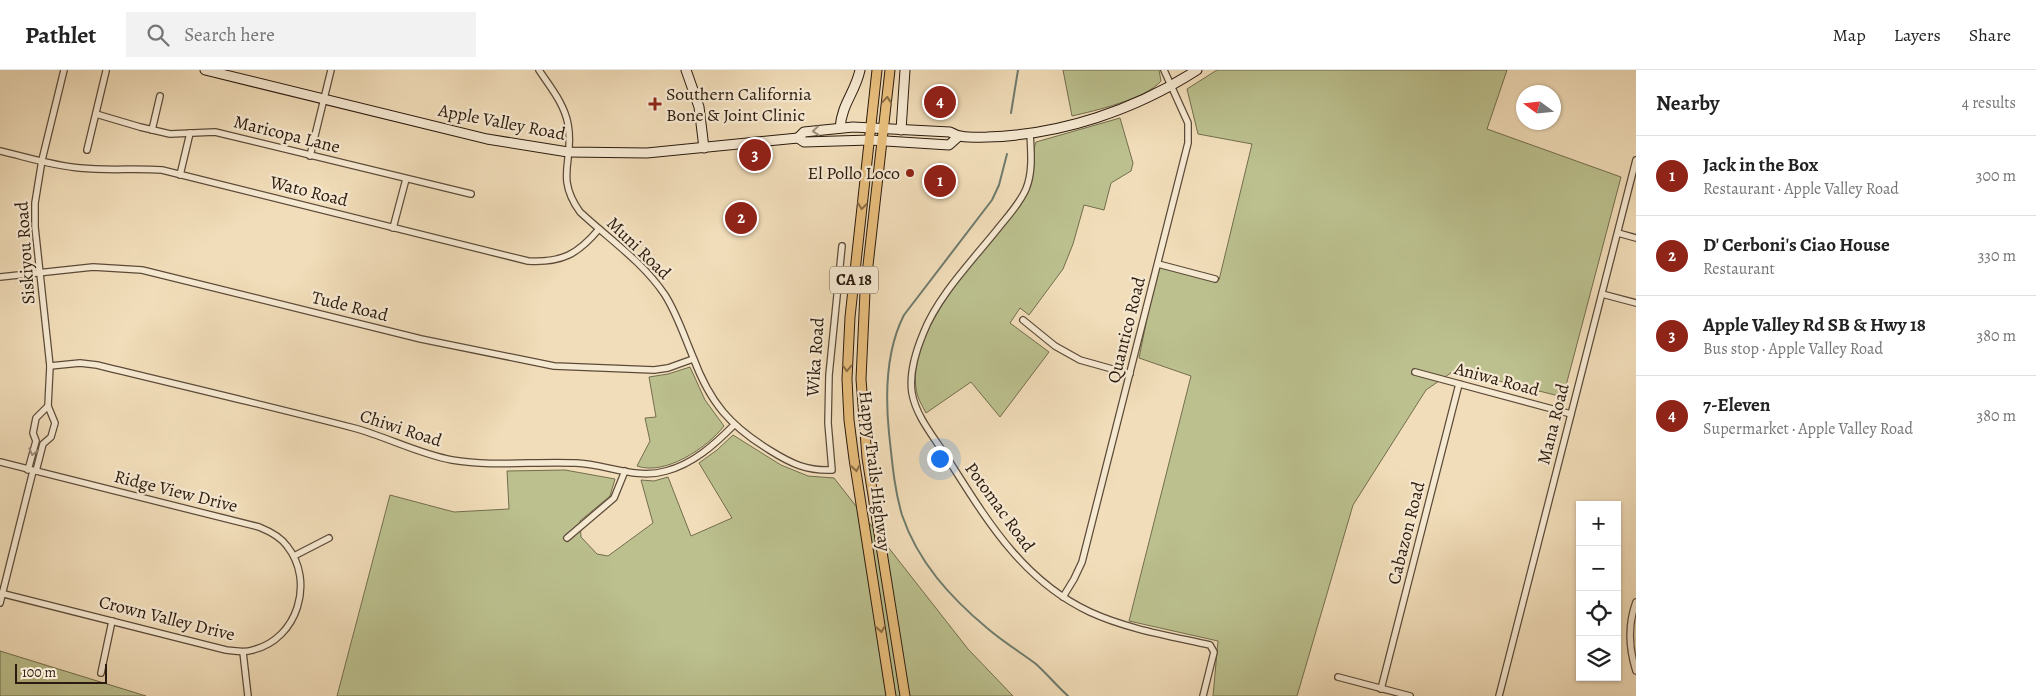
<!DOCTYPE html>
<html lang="en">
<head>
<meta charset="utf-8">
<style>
  :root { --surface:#fff; --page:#f2f2f2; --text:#222; --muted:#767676; --line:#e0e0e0; --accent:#8f2418 }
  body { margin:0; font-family:Alegreya,serif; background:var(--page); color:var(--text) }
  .controls { position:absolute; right:15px; bottom:15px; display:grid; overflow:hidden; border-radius:0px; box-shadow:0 1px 4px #0004 }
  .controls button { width:45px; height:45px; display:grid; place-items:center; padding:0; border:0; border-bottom:1px solid var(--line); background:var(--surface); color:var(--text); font:25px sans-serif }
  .compass { position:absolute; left:1516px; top:15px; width:45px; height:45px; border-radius:50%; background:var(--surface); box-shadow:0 1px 4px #0004; rotate:285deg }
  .scale { position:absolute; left:15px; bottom:12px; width:92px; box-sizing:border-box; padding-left:5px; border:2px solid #2b1a0e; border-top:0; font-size:14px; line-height:18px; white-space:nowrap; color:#2b1a0e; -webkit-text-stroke:4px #f6e9d2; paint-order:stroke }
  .you { position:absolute; left:939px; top:388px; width:18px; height:18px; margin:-12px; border:4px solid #fff; border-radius:50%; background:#1a73e8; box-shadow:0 0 0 8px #1a73e833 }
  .badge { display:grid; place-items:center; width:32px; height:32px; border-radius:50%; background:var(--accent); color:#fff; font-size:16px; font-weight:700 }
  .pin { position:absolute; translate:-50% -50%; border:2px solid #fff; box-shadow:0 1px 5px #0006 }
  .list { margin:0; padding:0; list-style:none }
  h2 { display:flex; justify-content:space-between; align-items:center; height:65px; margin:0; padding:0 20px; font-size:21px }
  h2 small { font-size:16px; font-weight:400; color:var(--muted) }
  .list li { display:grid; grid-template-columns:32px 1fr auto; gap:15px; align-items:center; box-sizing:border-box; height:80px; padding:0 20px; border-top:1px solid var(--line) }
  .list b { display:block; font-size:19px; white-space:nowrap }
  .list p { margin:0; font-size:16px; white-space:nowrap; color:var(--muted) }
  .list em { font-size:16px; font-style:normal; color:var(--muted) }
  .icon { flex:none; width:28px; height:28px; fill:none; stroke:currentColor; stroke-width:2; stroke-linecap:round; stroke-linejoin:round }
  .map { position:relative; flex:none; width:1636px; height:626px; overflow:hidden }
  header { display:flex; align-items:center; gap:30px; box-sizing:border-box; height:70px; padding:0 25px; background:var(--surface); border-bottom:1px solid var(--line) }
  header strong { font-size:24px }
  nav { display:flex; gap:28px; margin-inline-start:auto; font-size:18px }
  .search { width:350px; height:45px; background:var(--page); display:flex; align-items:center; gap:12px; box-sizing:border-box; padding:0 18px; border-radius:0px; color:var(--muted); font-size:19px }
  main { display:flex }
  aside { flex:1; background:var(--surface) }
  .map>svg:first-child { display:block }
  .green { fill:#bbc08e; stroke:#736d4e }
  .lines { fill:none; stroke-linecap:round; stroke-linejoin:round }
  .stream { stroke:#6e7b6d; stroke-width:2 }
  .street-casing { stroke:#5c4b39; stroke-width:8 }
  .secondary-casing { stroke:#2b1a0e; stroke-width:11 }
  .primary-casing { stroke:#2b1a0e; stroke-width:11 }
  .street { stroke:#f6e9d2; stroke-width:5.5 }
  .secondary { stroke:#f6e9d2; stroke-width:9 }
  .primary { stroke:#e8be7c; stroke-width:9 }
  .oneway { stroke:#8a6c45 }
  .oneway2 { stroke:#9b8c7a }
  .poi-dot { fill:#8f2418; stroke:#f6e9d2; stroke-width:2 }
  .labels { text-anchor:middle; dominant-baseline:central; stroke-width:4.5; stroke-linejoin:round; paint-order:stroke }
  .shield { fill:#f6e9d2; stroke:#685849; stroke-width:1 }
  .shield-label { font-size:16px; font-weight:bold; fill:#2b1a0e }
  .poi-label { font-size:18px; fill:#2b1a0e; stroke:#f6e9d2; text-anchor:start }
  .street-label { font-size:18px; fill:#2b1a0e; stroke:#f6e9d2 }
</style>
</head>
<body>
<header>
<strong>Pathlet</strong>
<div class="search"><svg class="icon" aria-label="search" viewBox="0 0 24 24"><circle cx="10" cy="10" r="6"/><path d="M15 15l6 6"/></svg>Search here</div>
<nav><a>Map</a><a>Layers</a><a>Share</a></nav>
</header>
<main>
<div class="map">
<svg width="1636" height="626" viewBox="0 0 1636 626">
  <rect width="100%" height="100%" fill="#f1ddb9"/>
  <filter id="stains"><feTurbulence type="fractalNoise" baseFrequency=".004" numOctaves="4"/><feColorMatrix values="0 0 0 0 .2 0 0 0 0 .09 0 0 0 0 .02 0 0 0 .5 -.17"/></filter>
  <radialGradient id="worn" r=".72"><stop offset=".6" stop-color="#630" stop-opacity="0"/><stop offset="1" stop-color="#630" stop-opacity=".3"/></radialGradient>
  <g class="green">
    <path d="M1063,0H1159L1161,11C1146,29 1094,41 1072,46Z"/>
    <polygon points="1217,0 1507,0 1487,59 1621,107 1563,327 1455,300 1426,320 1353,435 1297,626 1213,626 1218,571 1129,551 1191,306 1139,288 1158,194 1219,210 1252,74 1198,64 1187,19"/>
    <path d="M1120,48L1133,93L1131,101L1111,113L1104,140L1084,135L1073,174L1063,199L1029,245L1020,238L1010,253L1049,282L1000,347L971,312L926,343C922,335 917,328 916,318C908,257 984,181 1020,136C1026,125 1031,115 1033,103C1035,93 1032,81 1036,72Z"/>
    <path d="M690,297L705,330L724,356C707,378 665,406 637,396L650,371L645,348L656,347L649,307L668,304Z"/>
    <polygon points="733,365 781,395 808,406 834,408 968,579 1013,626 337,626 390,425 454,442 509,439 507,401 565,400 615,409 610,426 580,451 581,467 597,484 608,486 653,453 641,410 654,411 668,407 691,466 732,448 699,393 717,380"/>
    <polygon points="0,581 146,626 0,626"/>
  </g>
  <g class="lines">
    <g class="stream">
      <polyline points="1011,43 1018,0"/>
      <path d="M1007,84L999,115L992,130L904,245C886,280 885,323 889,363C892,390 894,418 902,445C918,492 950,527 987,558C1002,571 1020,582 1036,594C1047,604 1057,616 1068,626"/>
    </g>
    <defs>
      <g id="street">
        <path d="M539,0C550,17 564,33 568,54C575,90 554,106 580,142C609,169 643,192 665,225C677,244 684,266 693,287C710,333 730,356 771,381C792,394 807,401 832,400L828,353L829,305L842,176"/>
        <polyline points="96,44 140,57 170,64 215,62 471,124"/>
        <polyline points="152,60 160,26"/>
        <path d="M1030,63C1031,82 1033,102 1026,119C1020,133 1009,145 1000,156C974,189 938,225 923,264C916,281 909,304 912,323C916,346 933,366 946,386C985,447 1021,510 1090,542C1127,559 1170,566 1210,575L1214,582L1203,626"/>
        <polyline points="87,80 106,1"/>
        <path d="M0,81C26,87 54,96 80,98C108,101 135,98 162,100L528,191C562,193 578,184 599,159"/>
        <polyline points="310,86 331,0"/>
        <polyline points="180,105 190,63"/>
        <polyline points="393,158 406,109"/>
        <polyline points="1618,163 1636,168"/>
        <polyline points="1158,194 1215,209"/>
        <polyline points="0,207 93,197 142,200 421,269 554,296 654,300 668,298 693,289"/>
        <polyline points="1602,224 1636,233"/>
        <polyline points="1023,250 1055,276 1080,290 1130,304"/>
        <path d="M50,296L80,293L97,295C183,316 269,336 354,358C387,367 419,384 452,390C493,397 535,391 576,393C606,394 636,410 666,401C693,394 714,375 734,355"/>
        <polyline points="1415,302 1571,344"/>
        <path d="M0,392L259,457C269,461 280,466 287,476C315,511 298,569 253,580C244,583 235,581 226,580L0,523"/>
        <polyline points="28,400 36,371 33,363 36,348 48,336"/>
        <polyline points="36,401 43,374 51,367 55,353 48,336 50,296 35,157 35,133 42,90 64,0"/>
        <polyline points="567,468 614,428 625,401"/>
        <polyline points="294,486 329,468"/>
        <polyline points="1063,527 1074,509 1082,492 1188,73 1188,53 1164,0"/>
        <path d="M1636,532C1628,554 1629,579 1636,601"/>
        <polyline points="0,533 33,401"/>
        <polyline points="243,582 248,626"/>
        <polyline points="101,603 112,551"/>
        <polyline points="1338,607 1410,626"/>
        <polyline points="1381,619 1459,314"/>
        <polyline points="1499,626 1636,90"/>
      </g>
      <g id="secondary">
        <polyline points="205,0 487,69 568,82 647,83 798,68 804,72 870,70 949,75 958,67"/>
        <polyline points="686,0 699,37 704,78"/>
        <path d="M840,58C842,33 855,23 860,0"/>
        <polyline points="901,60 905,0"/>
        <path d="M798,68L804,62L853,57L950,62C961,69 974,67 987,67C1061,65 1135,40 1197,0"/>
      </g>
      <g id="primary">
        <polyline points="877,0 850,247 847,309 849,350 854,389 891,626"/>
        <polyline points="890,0 865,222 861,309 867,388 905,626"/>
      </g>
    </defs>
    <use href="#street" class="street-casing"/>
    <use href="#secondary" class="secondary-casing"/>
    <use href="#primary" class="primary-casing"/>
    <use href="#street" class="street"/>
    <use href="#secondary" class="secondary"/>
    <use href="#primary" class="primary"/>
  </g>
  <defs><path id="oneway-chevron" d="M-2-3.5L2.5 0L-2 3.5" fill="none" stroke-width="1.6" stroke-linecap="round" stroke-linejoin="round" transform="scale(1.25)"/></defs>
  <g class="oneway">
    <use href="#oneway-chevron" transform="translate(887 30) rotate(-85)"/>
    <use href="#oneway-chevron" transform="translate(862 136) rotate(97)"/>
    <use href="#oneway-chevron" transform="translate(847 298) rotate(92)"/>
    <use href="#oneway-chevron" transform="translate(856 398) rotate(81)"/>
    <use href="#oneway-chevron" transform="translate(881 559) rotate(81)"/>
  </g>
  <g class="oneway2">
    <use href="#oneway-chevron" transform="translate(816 61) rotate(174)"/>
    <use href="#oneway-chevron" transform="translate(33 382) rotate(104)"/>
  </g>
  <g class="poi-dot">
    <path d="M652.5 26.5h5v5h5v5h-5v5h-5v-5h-5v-5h5z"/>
    <circle cx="910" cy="103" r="5"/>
  </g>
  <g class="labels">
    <rect class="shield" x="830" y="196.5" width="48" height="27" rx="4"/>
    <g class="shield-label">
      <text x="854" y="210">CA 18</text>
    </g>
    <g class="poi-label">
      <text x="666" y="24">Southern California<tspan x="666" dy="21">Bone &amp; Joint Clinic</tspan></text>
      <text x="900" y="103" text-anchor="end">El Pollo Loco</text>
    </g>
    <g class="street-label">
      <text transform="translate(502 52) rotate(11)">Apple Valley Road</text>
      <text transform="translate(287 64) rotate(14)">Maricopa Lane</text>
      <text transform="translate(309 121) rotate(14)">Wato Road</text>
      <text transform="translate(639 178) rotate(44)">Muni Road</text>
      <text transform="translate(25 183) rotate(-94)">Siskiyou Road</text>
      <text transform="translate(350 236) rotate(14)">Tude Road</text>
      <text transform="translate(1126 260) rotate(-76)">Quantico Road</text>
      <text transform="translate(815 287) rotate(-86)">Wika Road</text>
      <text transform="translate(1497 309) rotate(15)">Aniwa Road</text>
      <text transform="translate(1553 354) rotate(-76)">Mana Road</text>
      <text transform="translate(401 358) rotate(18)">Chiwi Road</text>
      <text transform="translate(875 401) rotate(83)">Happy Trails Highway</text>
      <text transform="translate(176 421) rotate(14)">Ridge View Drive</text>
      <text transform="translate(1000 437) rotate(54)">Potomac Road</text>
      <text transform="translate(1406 463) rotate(-76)">Cabazon Road</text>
      <text transform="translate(167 548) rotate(14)">Crown Valley Drive</text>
    </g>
  </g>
  <rect width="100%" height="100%" filter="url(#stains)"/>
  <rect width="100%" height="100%" fill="url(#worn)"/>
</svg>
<div class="controls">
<button>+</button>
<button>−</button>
<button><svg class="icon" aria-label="locate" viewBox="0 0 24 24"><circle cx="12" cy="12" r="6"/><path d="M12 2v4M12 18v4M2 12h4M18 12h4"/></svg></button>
<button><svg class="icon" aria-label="layers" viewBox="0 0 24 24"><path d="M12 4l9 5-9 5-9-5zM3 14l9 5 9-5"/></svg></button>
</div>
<svg class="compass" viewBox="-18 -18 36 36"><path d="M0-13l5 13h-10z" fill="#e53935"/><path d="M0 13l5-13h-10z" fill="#767676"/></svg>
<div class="scale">100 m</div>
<div class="you"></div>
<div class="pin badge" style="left:940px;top:111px">1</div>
<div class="pin badge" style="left:741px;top:148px">2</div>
<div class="pin badge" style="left:755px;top:85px">3</div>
<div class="pin badge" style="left:940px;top:32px">4</div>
</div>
<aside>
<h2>Nearby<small>4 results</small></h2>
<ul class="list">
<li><span class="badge">1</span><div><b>Jack in the Box</b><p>Restaurant · Apple Valley Road</p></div><em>300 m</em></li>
<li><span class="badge">2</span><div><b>D' Cerboni's Ciao House</b><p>Restaurant</p></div><em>330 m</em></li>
<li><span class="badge">3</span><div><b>Apple Valley Rd SB &amp; Hwy 18</b><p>Bus stop · Apple Valley Road</p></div><em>380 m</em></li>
<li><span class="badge">4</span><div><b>7-Eleven</b><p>Supermarket · Apple Valley Road</p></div><em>380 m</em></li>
</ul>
</aside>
</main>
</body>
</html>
